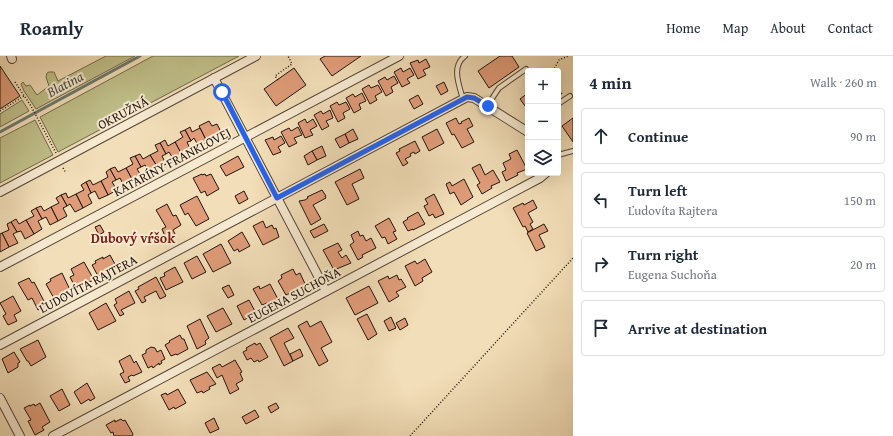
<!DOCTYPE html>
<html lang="en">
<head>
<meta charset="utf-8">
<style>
  :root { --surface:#fff; --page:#f6f6f7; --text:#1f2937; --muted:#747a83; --line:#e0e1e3 }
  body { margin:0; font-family:"Gentium Book Plus",serif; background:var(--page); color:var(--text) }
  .controls { position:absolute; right:12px; top:12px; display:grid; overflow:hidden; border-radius:4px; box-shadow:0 4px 16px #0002 }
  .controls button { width:36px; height:36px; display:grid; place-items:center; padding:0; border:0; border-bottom:1px solid var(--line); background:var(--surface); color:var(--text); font:20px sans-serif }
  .stop { position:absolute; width:12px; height:12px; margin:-9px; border:3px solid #2563eb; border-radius:50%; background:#fff }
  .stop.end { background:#2563eb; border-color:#fff; box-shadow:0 1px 4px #0008 }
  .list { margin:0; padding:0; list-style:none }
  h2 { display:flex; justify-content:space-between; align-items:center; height:52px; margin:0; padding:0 16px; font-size:17px }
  h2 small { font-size:13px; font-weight:400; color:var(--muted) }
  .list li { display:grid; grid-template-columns:26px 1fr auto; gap:12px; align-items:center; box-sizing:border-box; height:56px; margin:0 8px 8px; padding:0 8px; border:1px solid var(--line); border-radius:4px }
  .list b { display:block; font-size:15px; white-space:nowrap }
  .list p { margin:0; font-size:13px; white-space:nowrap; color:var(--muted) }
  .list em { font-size:13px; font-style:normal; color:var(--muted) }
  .icon { flex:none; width:22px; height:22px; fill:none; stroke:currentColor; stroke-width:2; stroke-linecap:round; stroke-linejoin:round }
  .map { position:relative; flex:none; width:573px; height:380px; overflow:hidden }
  header { display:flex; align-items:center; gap:24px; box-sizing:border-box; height:56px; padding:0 20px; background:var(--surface); border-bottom:1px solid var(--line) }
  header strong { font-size:19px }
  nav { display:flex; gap:22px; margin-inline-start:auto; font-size:14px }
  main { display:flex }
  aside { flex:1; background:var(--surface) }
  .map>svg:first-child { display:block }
  .green { fill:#c0c08a; stroke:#706a4b }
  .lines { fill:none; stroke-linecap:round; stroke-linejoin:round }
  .stream { stroke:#6a796d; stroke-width:3 }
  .building { fill:#e09c79; stroke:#20140c }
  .lane-casing { stroke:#544637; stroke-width:6 }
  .street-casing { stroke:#544637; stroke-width:10 }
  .path { stroke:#20140c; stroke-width:1.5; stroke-dasharray:1 2; stroke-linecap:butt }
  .lane { stroke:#f7ead1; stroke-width:4 }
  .street { stroke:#f7ead1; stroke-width:8 }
  .route { stroke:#2563eb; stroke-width:5 }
  .labels { text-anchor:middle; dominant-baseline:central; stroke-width:4; stroke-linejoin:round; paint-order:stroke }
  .street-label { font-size:13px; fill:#20140c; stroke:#f7ead1 }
  .water-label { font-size:14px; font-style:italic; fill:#4b4f44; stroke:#f7ead1 }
  .neighbourhood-label { font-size:14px; font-weight:bold; fill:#7a1f14; stroke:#f7ead1 }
</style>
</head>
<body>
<header>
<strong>Roamly</strong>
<nav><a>Home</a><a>Map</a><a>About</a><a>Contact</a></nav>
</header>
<main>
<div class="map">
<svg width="573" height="380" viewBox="0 0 573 380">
  <rect width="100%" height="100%" fill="#f2deb8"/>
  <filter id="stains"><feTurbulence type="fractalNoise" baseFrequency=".005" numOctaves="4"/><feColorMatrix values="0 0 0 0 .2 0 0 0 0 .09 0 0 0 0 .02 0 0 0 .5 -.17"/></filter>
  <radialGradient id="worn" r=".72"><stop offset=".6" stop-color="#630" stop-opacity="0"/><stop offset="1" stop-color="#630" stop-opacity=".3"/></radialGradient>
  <g class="green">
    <polygon points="106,0 135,0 36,53 24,35 21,28 23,26 26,30 30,29 37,39 49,30 46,21 47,17 49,16 54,16 58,25"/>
    <polygon points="153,0 239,0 58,96 40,61"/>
    <polygon points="22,44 29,55 0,71 0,58"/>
    <polygon points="35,64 53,99 0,127 0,82"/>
  </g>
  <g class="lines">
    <polyline class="stream" points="0,76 140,0"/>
  </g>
  <g class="building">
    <polygon points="325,0 361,0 332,20 320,3"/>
    <polygon points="500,0 512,0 519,11 489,32 478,15"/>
    <polygon points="426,3 430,11 423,14 426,19 418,23 410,7 418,4 419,7"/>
    <polygon points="0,10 20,40 0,53"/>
    <polygon points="294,12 306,29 276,50 264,33"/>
    <polygon points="401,12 403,16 410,12 414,19 407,23 410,27 402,31 394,16"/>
    <polygon points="394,20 398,27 391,31 393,36 386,40 378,25 385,21 387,24"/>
    <polygon points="444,26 448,35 441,39 436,30"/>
    <polygon points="369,29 371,32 378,29 382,36 375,40 377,44 370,48 362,33"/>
    <polygon points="362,37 366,45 359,48 361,53 354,57 346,42 353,38 355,41"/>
    <polygon points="528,37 528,54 520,43"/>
    <polygon points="418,39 423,48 414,53 409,44"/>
    <polygon points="337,46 339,49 346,46 350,53 343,57 345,62 338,66 330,50"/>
    <polygon points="330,54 333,62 326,65 329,70 322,74 314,59 321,55 323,58"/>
    <polygon points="456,62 459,68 462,67 461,66 469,62 473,70 467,73 474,86 462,92 454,78 452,79 446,67"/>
    <polygon points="573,62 573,86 562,70"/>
    <polygon points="305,63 307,67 313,63 317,70 310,74 313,79 305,82 298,67"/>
    <polygon points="209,65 212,70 217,68 221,76 216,78 218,81 207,86 199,70"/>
    <polygon points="190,71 192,76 200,72 207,86 199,91 194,82 191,85 185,74"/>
    <polygon points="298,71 302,79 294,82 297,87 289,91 281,76 289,72 291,75"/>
    <polygon points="353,73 358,83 349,87 345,78"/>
    <polygon points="437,73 444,87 429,95 422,81"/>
    <polygon points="185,74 191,85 187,86 191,95 182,99 175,86 183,81 180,76"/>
    <polygon points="345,78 349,87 340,92 335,83"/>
    <polygon points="281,80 285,87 278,91 281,96 273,99 265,84 273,81 274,84"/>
    <polygon points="165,84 168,90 175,86 182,99 174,104 169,96 166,98 160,87"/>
    <polygon points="415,85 420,95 415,98 414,96 410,98 411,100 405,103 408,107 403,110 396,97 400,95 399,93"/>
    <polygon points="160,87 166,98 162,100 166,108 158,112 150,99 158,95 155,89"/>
    <polygon points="322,90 326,100 317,104 312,95"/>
    <polygon points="517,94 527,113 517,117 518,119 506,125 502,116 506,114 503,107 511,103 509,98"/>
    <polygon points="312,95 317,104 308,109 304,100"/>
    <polygon points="140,98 143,103 150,99 158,112 149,117 145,109 141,111 135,100"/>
    <polygon points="135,100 141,111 137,113 142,121 133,125 126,112 133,108 130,102"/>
    <polygon points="238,100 244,111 226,120 220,110"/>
    <polygon points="480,108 485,119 493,114 500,126 491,130 492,132 482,138 477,129 480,127 472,112"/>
    <polygon points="115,111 118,116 126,112 133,125 124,130 120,122 116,124 110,113"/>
    <polygon points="110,113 116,124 112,126 117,134 108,139 101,125 108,121 106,116"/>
    <polygon points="360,113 364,122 352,128 359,143 347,149 335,126"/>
    <polygon points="202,118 202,119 205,118 206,120 211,118 219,133 207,140 205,135 201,137 193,122"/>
    <polygon points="464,123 473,141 461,149 454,136 450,138 446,128 450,126 452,130"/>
    <polygon points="90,124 93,129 101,125 108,139 99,143 95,135 91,137 86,126"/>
    <polygon points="86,126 91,137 88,139 92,147 83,152 76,138 84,134 81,129"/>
    <polygon points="322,134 326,140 325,140 326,142 313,149 321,163 311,169 299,145 305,144 308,142 307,141"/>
    <polygon points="244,135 248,143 239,148 235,140"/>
    <polygon points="66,137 68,142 76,138 83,152 75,156 70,148 67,150 61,139"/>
    <polygon points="434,138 444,158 435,162 433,158 429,160 424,150 428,148 425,143"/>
    <polygon points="61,139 67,150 63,152 67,160 58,165 51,151 59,147 56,142"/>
    <polygon points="197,140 209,163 196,170 188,157 185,159 180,149"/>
    <polygon points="533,144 537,152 528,157 533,166 530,168 533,173 528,176 525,170 523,171 513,152 523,147 524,149"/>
    <polygon points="167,148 173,160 176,159 181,169 173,174 176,180 167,185 162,173 166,171 156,154"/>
    <polygon points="41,150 44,155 51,151 58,165 50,169 46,161 42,163 36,152"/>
    <polygon points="36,152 42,163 38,165 42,173 34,178 26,164 34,160 31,155"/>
    <polygon points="418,156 425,168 413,174 413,173 408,175 403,166 408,163 407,162"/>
    <polygon points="389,162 396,175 393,176 397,183 388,188 385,181 382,182 375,170"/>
    <polygon points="16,163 19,168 26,164 34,178 25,183 21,175 17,176 11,166"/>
    <polygon points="263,165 266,172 272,169 274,173 276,172 279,181 263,189 253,170"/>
    <polygon points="11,166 17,176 13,178 18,187 9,191 2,177 9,174 7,168"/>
    <polygon points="324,168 328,175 314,182 310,175"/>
    <polygon points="544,168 548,175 539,179 545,191 536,195 527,177"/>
    <polygon points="100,169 104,176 99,179 95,171"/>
    <polygon points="358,175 360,180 363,179 366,185 371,182 376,192 362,199 363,201 358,204 350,189 354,186 351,179"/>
    <polygon points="242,176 250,190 239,196 238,193 234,195 228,185"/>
    <polygon points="2,177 9,191 0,196 0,178"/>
    <polygon points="338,187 342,194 338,196 342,202 346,199 351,207 334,214 323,194"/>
    <polygon points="221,188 231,207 213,216 203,198"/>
    <polygon points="110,199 116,210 109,214 110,215 98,220 92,209 96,207 95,205 103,201 103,203"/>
    <polygon points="197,200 206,216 192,223 184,207"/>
    <polygon points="425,203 432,216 422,222 423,225 415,230 405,210 415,205 417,208"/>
    <polygon points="84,206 94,224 89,226 90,229 82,233 80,231 76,233 70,221 74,219 71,213"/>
    <polygon points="175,211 183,226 166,234 160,222 165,220 164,217"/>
    <polygon points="293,213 296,219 300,217 306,230 286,239 278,225 282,222 281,219"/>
    <polygon points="62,217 71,236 65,239 66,240 56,246 46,228 51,225 50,223"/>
    <polygon points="397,219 399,224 401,223 406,231 396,236 399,240 389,246 378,225 388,220 389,223"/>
    <polygon points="156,221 166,240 160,243 156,235 144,241 146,245 142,247 135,235 139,233 138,231"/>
    <polygon points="29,222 32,227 34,226 46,249 38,254 32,242 28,244 18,227"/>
    <polygon points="270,228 279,245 269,251 267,247 262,249 253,233 259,230 260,233"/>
    <polygon points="229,229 234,239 228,242 222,232"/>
    <polygon points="369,230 378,247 355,259 346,242"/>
    <polygon points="129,235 135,247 121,254 124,258 120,260 114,249 117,247 115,243"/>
    <polygon points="13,240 21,255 14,259 17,265 8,269 3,260 6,258 0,247"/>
    <polygon points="249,244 256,257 244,264 237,250"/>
    <polygon points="106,247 116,265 98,274 89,257"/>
    <polygon points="223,252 232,268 216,276 207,260"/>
    <polygon points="367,258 377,278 368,284 357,263"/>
    <polygon points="391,261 396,272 389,275 384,265"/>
    <polygon points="405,262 408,269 400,274 396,267"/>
    <polygon points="200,263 209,282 205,285 206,288 197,293 187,270"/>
    <polygon points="307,265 310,271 321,265 332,286 321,292 328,305 319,310 298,270"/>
    <polygon points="288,272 294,282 284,287 293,305 284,310 270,282"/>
    <polygon points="180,279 182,283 184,283 188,293 177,299 176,298 171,300 165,289 170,286 169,285"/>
    <polygon points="38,284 46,301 31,310 28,305 27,305 20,293"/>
    <polygon points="255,287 256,289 260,287 268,301 259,306 258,304 254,306 251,302 247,304 243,296 247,294 246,292"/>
    <polygon points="151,291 155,292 157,296 161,294 165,303 161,305 162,307 159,309 159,307 153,312 152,310 148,312 142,299 146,297 146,294"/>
    <polygon points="300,293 303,300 293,305 290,298"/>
    <polygon points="14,296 20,306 18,307 18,311 8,317 2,303"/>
    <polygon points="130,299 134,307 136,305 142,316 133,320 132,319 128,321 130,325 125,327 120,318 124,316 119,305"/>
    <polygon points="235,304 242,316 240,317 243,324 236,328 239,333 230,338 222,319 217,322 212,312 220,308 222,311"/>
    <polygon points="207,316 216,328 209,331 210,333 203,337 202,335 197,337 190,324"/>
    <polygon points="87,327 95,342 90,345 89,343 81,348 74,336"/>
    <polygon points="62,333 70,349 59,355 50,340"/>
    <polygon points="178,333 186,347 175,353 174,351 169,354 161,339 166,337 167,339"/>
    <polygon points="40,347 50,366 42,371 44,374 35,379 28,365 31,364 24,352 30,349 30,350 34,348 35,350"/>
    <polygon points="276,347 279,352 271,357 268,351"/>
    <polygon points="255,354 259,361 246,368 242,361"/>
    <polygon points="214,362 219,373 210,377 205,367"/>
    <polygon points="121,363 123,365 125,364 133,378 132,380 114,380 113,376 111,377 106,369 115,364 115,366"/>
  </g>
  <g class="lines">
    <defs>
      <g id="lane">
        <path d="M463,43C459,29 451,10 465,0"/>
        <polyline points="558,48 570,40"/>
        <polyline points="487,50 499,32 526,13"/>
        <polyline points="558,99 573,95"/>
      </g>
      <g id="street">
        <polyline points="11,0 12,3"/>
        <polyline points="214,22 326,235"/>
        <polyline points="0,136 256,0"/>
        <polyline points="0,211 399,0"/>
        <polyline points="0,289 467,41 474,42 528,76"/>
        <polyline points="0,342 20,380"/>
        <polyline points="53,380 540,122 546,117"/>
      </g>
    </defs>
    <use href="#lane" class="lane-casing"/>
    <use href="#street" class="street-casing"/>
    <g class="path">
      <polyline points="553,15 559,4 568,0"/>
      <polyline points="278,24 275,20 292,8 288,0"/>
      <polyline points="15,26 31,50 56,97"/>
      <polyline points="558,32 562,38"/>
      <polyline points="0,55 24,40"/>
      <polyline points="63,112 66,117"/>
      <polyline points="410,380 573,202"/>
    </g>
    <use href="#lane" class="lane"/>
    <use href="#street" class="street"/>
  </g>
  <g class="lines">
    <polyline class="route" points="222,36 277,142 467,41 474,42 488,50"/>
  </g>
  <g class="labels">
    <g class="street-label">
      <text transform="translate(123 57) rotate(-28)">OKRUŽNÁ</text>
      <text transform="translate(172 106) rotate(-28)">KATARÍNY FRANKLOVEJ</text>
      <text transform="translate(88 228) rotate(-28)">ĽUDOVÍTA RAJTERA</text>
      <text transform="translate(294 239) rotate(-28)">EUGENA SUCHOŇA</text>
    </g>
    <g class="water-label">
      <text transform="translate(65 28) rotate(-28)">Blatina</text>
    </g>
    <g class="neighbourhood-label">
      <text x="133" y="182">Dubový vŕšok</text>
    </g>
  </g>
  <rect width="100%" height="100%" filter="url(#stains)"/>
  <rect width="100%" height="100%" fill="url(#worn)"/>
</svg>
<div class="controls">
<button>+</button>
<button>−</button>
<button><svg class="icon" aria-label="layers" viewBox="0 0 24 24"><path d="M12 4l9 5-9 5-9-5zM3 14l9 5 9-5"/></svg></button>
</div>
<div class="stop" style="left:222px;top:36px"></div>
<div class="stop end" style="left:488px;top:50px"></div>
</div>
<aside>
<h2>4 min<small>Walk · 260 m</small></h2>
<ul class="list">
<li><svg class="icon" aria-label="ahead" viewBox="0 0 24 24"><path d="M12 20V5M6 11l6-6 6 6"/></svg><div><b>Continue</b></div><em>90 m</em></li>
<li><svg class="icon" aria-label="left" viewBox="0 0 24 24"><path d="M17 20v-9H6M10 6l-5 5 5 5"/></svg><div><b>Turn left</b><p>Ľudovíta Rajtera</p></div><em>150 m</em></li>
<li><svg class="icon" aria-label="right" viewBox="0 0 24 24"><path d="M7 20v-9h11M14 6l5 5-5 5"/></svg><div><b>Turn right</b><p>Eugena Suchoňa</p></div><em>20 m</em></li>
<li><svg class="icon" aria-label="arrive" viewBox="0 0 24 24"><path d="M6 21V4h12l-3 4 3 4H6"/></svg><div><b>Arrive at destination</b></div></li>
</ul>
</aside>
</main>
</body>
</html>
